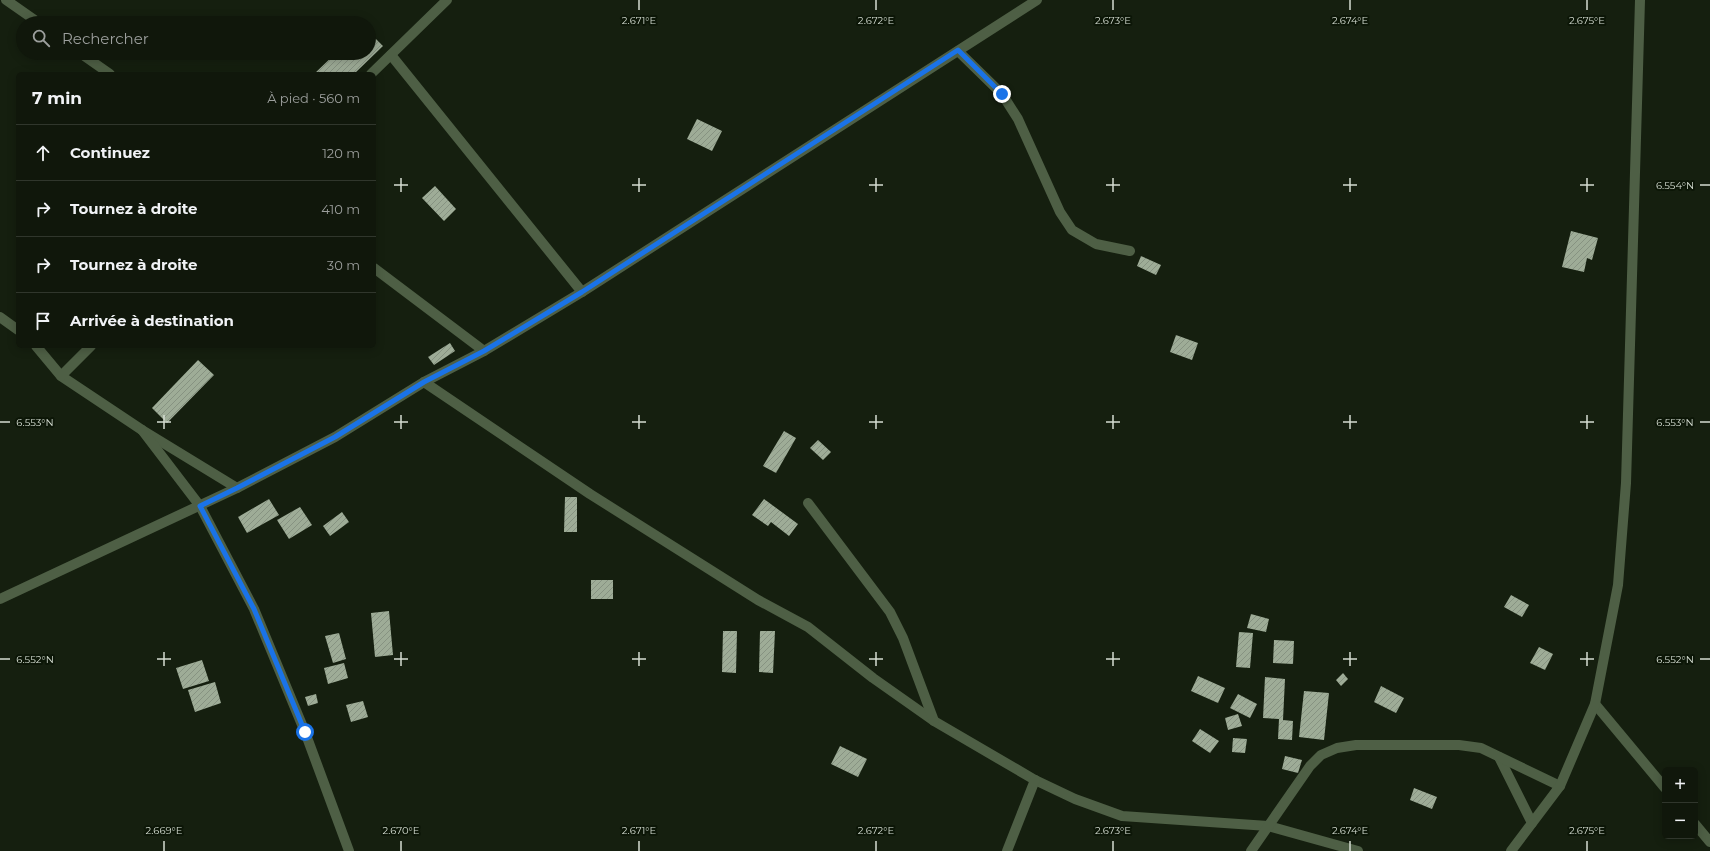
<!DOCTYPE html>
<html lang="fr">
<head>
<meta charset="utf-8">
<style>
  :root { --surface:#10170b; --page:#1e2419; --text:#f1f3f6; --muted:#9c9f9d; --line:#30362c }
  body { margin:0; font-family:Montserrat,sans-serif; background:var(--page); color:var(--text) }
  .controls { position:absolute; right:12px; bottom:12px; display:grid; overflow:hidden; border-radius:6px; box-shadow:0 2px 10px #0003 }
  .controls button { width:36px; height:36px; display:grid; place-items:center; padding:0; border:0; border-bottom:1px solid var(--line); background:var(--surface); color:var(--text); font:20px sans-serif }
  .stop { position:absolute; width:12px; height:12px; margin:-9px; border:3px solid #1a73e8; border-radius:50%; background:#fff }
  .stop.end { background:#1a73e8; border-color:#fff; box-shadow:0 1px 4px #0008 }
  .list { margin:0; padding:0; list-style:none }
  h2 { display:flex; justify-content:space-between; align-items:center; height:52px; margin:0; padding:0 16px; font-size:17px }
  h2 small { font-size:13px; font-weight:400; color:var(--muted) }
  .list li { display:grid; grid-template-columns:26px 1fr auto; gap:12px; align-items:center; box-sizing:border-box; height:56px; padding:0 16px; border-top:1px solid var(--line) }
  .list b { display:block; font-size:15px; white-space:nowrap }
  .list em { font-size:13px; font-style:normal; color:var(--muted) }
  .icon { flex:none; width:22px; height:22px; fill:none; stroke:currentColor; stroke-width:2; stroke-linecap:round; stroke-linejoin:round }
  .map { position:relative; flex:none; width:1710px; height:851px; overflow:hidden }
  .search { position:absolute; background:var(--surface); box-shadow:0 2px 10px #0003; left:16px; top:16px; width:360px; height:44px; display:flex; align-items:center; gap:10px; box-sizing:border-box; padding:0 14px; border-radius:22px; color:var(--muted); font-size:15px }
  .panel { position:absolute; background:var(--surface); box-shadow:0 2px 10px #0003; left:16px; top:72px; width:360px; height:276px; border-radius:6px }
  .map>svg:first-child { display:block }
  .building { fill:url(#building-hatch) }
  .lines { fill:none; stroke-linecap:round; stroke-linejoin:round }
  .minor { stroke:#4e5f45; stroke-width:10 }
  .route { stroke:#1a73e8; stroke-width:5 }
  .ticks { fill:none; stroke:#d5ddd2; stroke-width:1.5 }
  .ticks-label { font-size:10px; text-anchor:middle; fill:#d5ddd2; stroke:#0c1607; stroke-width:4; stroke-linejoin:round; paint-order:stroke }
</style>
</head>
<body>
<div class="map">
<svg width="1710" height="851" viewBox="0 0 1710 851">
  <defs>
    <pattern id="building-hatch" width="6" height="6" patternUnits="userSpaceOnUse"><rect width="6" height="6" fill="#9eac97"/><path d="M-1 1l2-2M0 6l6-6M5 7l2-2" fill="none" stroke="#869281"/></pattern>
  </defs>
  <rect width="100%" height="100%" fill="#151f0f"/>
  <g class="building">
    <polygon points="369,32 383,46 354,74 314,74 336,53 369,53"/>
    <polygon points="697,119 722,131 712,151 687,139"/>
    <polygon points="435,186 456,209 444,221 422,198"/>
    <polygon points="1571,231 1598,238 1592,260 1587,258 1584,272 1562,267"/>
    <polygon points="1141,256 1161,265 1156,275 1137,266"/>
    <polygon points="1176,335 1198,343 1192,360 1170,352"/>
    <polygon points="450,343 455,351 434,365 428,357"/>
    <polygon points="198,360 214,375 167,423 152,408"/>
    <polygon points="784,431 796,438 776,473 763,466"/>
    <polygon points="818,440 831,452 823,460 810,448"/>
    <polygon points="565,497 577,497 577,532 564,532"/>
    <polygon points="269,499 279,515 247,533 238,517"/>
    <polygon points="764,499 798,524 789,536 771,522 768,526 752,515"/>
    <polygon points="300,507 312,525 289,539 277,520"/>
    <polygon points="342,512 349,522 330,536 323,526"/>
    <rect x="591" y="580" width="22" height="19"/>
    <polygon points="1511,595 1529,605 1522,617 1504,607"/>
    <polygon points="389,611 393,655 375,657 371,613"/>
    <polygon points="1251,614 1269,619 1266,632 1247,628"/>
    <polygon points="723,631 737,631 736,673 722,672"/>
    <polygon points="760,631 775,631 773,673 759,672"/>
    <polygon points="1239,632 1253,633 1250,668 1236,667"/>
    <polygon points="339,633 346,659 333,663 325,636"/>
    <polygon points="1274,640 1294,641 1293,664 1273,663"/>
    <polygon points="1539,647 1553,654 1545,670 1530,663"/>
    <polygon points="202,660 209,681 183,689 176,668"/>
    <polygon points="344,663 348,678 328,684 324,668"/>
    <polygon points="1343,673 1348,679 1341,686 1336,680"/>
    <polygon points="1198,676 1225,688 1218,703 1191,691"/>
    <polygon points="1265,677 1285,679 1283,720 1293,721 1292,740 1278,739 1279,719 1263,718"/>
    <polygon points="215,682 221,703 195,712 188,690"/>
    <polygon points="1381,686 1404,698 1396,713 1374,702"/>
    <polygon points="1304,691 1329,693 1324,740 1299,737"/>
    <polygon points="316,694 318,703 308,706 305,697"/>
    <polygon points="1238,694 1257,704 1250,718 1230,708"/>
    <polygon points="363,701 368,717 351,722 346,705"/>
    <polygon points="1238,714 1242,726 1228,730 1225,718"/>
    <polygon points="1200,729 1219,741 1210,753 1192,741"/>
    <polygon points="1233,738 1247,739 1245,753 1232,752"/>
    <polygon points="840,746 867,759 858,777 831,764"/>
    <polygon points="1285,756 1302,760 1298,773 1282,769"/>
    <polygon points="1414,788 1437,797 1432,809 1410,800"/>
  </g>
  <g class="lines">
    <g class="minor">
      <polyline points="6,0 39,23"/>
      <polyline points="958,51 1002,94 1018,119 1060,212 1072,230 1096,244 1130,251"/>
      <polyline points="80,53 110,74"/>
      <polyline points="391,55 582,292"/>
      <polyline points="371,74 447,0"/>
      <polyline points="374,268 484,351"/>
      <polyline points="0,317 18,330"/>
      <polyline points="36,346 61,376 142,430 237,488"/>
      <polyline points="61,376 91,346"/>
      <polyline points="424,382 590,494 758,600 808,627 873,678 934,721 1035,780 1075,799 1122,816 1268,826 1358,851"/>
      <polyline points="142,430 200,506 254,609 305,732 349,851"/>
      <polyline points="808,503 890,612 903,638 934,721"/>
      <polyline points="0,599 237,488 335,437 424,382 484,351 582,292 1037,0"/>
      <polyline points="1595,704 1665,788"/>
      <polyline points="1499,757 1532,823"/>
      <polyline points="1695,824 1710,842"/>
      <polyline points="1007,851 1035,780"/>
      <polyline points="1251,851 1310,766 1321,755 1337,748 1356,745 1459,745 1481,748 1560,786"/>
      <polyline points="1511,851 1560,786 1595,704 1618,585 1626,483 1640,0"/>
    </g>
  </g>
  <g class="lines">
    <polyline class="route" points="305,732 254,609 200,506 237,488 335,437 424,382 484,351 582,292 958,50 1002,94"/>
  </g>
  <path class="ticks" d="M639,0V10M876,0V10M1113,0V10M1350,0V10M1587,0V10M401,178V192M639,178V192M876,178V192M1113,178V192M1350,178V192M1587,178V192M394,185H408M632,185H646M869,185H883M1106,185H1120M1343,185H1357M1580,185H1594M1700,185H1710M164,415V429M401,415V429M639,415V429M876,415V429M1113,415V429M1350,415V429M1587,415V429M0,422H10M157,422H171M394,422H408M632,422H646M869,422H883M1106,422H1120M1343,422H1357M1580,422H1594M1700,422H1710M164,652V666M401,652V666M639,652V666M876,652V666M1113,652V666M1350,652V666M1587,652V666M0,659H10M157,659H171M394,659H408M632,659H646M869,659H883M1106,659H1120M1343,659H1357M1580,659H1594M1700,659H1710M164,841V851M401,841V851M639,841V851M876,841V851M1113,841V851M1350,841V851M1587,841V851"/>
  <g class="ticks-label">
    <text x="639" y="24">2.671°E</text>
    <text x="876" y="24">2.672°E</text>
    <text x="1113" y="24">2.673°E</text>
    <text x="1350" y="24">2.674°E</text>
    <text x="1587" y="24">2.675°E</text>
    <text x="1675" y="189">6.554°N</text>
    <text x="35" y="426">6.553°N</text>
    <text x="1675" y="426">6.553°N</text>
    <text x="35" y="663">6.552°N</text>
    <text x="1675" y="663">6.552°N</text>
    <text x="164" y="834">2.669°E</text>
    <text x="401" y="834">2.670°E</text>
    <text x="639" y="834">2.671°E</text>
    <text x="876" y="834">2.672°E</text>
    <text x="1113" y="834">2.673°E</text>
    <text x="1350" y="834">2.674°E</text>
    <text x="1587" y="834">2.675°E</text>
  </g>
</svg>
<div class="controls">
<button>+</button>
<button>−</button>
</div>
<div class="stop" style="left:305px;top:732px"></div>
<div class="stop end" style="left:1002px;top:94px"></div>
<div class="search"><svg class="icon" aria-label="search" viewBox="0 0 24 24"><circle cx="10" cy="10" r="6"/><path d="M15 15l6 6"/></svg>Rechercher</div>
<section class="panel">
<h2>7 min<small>À pied · 560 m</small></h2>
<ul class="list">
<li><svg class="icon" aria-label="ahead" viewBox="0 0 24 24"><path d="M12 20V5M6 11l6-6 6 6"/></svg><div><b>Continuez</b></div><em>120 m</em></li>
<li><svg class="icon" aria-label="right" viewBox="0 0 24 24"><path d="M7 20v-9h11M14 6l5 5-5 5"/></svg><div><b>Tournez à droite</b></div><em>410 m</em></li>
<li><svg class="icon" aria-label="right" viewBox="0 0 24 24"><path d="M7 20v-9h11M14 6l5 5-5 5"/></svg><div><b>Tournez à droite</b></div><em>30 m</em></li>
<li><svg class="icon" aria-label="arrive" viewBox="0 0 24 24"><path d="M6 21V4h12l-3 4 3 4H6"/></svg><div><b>Arrivée à destination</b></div></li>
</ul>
</section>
</div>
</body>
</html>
